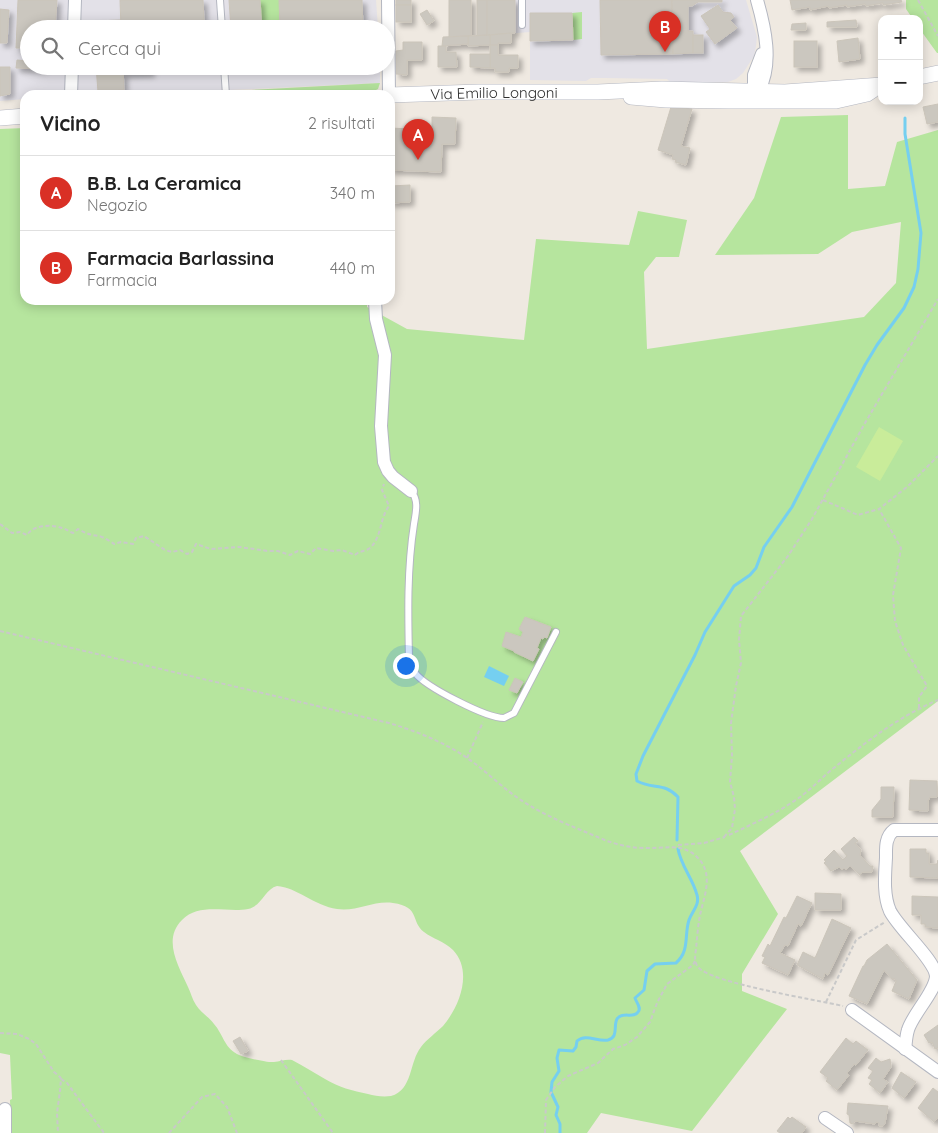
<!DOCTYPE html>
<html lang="it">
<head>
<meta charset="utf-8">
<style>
  :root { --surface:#fff; --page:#f2f2f2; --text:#222; --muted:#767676; --line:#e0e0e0; --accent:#d93025 }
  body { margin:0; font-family:Quicksand,sans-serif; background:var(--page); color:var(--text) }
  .controls { position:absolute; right:15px; top:15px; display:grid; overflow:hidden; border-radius:10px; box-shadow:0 2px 12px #0003 }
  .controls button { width:45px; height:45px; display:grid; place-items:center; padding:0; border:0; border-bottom:1px solid var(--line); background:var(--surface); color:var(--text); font:25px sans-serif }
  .you { position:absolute; left:405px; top:665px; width:18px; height:18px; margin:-12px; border:4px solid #fff; border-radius:50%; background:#1a73e8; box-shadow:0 0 0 8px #1a73e833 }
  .badge { display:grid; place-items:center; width:32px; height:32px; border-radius:50%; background:var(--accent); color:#fff; font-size:16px; font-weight:700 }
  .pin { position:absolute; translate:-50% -41px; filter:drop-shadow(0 1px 2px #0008) }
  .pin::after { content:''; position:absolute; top:26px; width:18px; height:15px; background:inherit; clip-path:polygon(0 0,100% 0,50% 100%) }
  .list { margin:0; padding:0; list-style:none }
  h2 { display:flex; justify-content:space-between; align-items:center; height:65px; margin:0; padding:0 20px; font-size:21px }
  h2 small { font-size:16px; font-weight:400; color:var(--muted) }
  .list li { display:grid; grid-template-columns:32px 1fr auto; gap:15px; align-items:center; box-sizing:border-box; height:75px; padding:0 20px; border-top:1px solid var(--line) }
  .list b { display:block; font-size:19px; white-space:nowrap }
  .list p { margin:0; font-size:16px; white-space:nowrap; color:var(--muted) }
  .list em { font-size:16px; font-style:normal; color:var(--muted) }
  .icon { flex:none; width:28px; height:28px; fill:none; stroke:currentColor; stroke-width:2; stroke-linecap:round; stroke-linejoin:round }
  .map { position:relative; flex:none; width:938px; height:1133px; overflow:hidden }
  .search { position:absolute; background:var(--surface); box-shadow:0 2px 12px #0003; left:20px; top:20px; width:375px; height:55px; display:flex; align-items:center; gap:12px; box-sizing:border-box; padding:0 18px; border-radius:28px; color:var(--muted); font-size:19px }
  .panel { position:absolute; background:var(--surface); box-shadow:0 2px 12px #0003; left:20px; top:90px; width:375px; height:215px; border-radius:15px }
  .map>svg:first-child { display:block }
  .industrial { fill:#e3e1e8 }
  .green { fill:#b6e59e; fill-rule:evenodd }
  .pitch { fill:#c9ec9a }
  .water { fill:#75cff0 }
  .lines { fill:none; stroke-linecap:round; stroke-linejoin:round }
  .stream { stroke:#75cff0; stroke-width:3 }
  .building { fill:#cbc7bf; stroke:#cbc5ba; filter:url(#shadow) }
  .service-casing { stroke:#b4b7c1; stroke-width:8 }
  .minor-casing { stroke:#b4b7c1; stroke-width:14 }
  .tertiary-casing { stroke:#b4b7c1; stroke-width:16 }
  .path { stroke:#c9c9c9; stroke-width:2; stroke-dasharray:4 2.5; stroke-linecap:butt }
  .service { stroke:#fff; stroke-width:6 }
  .minor { stroke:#fff; stroke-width:12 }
  .tertiary { stroke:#fff; stroke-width:15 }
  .labels { text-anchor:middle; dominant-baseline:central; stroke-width:4; stroke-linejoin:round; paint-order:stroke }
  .street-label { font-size:15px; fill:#2e2e2e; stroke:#fff }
</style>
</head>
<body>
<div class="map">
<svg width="938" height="1133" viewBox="0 0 938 1133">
  <defs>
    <filter id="shadow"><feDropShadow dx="4" dy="4" stdDeviation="2.5" flood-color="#0004"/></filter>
  </defs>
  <rect width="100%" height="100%" fill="#efe9e1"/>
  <g class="industrial">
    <polygon points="0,0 376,0 378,29 29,29 29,66 380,66 380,83 119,95 25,95 25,99 0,101"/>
    <polygon points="477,0 746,0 757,37 756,46 754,56 743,73 736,79 728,82 670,82 667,79 605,78 591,78 586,81 530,80 530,32 477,36"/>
  </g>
  <g class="green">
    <polygon points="260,0 279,0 280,28 262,29"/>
    <polygon points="906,0 938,0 938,53 937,53 919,28 919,19 913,19 906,9"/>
    <polygon points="582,12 582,39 573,40 572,13"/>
    <polygon points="380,83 378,89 374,91 297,95 232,95 232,91"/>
    <path d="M848,115V189L885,186L897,142L938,130V701L740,851L778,914L742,974V991L787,1009L692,1131L601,1113L587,1133H11L10,1100L12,1099L10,1055L0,1053V129L25,128V300H367V307L407,329L524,340L536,239L629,245L638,211L687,220L679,257H656L644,272L647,349L864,317L896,283L901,222L852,232L818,254L715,255L754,198L781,117ZM277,886C296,887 315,906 337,909C357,912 374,900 393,903C421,907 410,921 424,932C433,939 444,941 453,950C473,971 460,1006 443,1026C436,1033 427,1039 421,1047C409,1062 413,1090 391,1096C383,1097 375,1096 368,1094C353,1091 338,1087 325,1079C314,1073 304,1066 292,1060C285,1059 280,1062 274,1062C269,1063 241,1057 237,1054C224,1047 223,1034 214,1024C209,1017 201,1013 196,1005C192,999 191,993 188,987C179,967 162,940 182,920C199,902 227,913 248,909C262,906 265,889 277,886Z"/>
  </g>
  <polygon class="pitch" points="879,427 903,441 880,481 856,467"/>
  <polygon class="water" points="489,666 509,676 504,686 484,677"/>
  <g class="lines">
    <g class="stream">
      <path d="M677,840L678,797C664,782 654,790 637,781L636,774L643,756L695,655L705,632L734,586L750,575L756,568L764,547L792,507L865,365L877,345L904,308L914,287L918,269L921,233L905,134V118"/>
      <path d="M560,1133V1124L556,1115L558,1107L551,1092L552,1082L559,1071L557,1058L559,1050L573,1051L576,1047L577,1041C586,1033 597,1042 608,1040C619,1037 613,1026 617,1019C622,1011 634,1019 638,1012C642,1008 636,1002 635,998L644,990L647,971L655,964L676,963C690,951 684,935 689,920C692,911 700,905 697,895C693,879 681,866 678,849"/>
    </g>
  </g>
  <g class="building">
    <polygon points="18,0 57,0 55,29 29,29 29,48 16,48"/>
    <polygon points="120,0 203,0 204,20 198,21 199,29 121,29"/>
    <polygon points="229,0 260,0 262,29 231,29"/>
    <polygon points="279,0 362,0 363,29 280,29"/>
    <rect x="396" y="0" width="15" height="5"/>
    <polygon points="449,0 471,0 471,36 449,37"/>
    <polygon points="477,0 487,0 487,35 477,36"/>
    <polygon points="487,0 515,0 515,33 487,35"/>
    <polygon points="600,0 672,0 673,54 601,55"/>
    <polygon points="672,0 722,0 722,2 698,2 692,6 688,6 688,31 693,31 693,53 673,54"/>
    <polygon points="790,0 901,0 902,2 883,5 883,3 866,6 865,4 847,7 847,5 829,8 828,6 810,10 810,7 792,10"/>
    <rect x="396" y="5" width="15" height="17"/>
    <polygon points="718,5 723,12 731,13 734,17 730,20 737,28 715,44 706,32 710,29 701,16"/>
    <polygon points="0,9 9,10 7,43 0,43"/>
    <polygon points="427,10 434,21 427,25 420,14"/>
    <polygon points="530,13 572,13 573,40 530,41"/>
    <polygon points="121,20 121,29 94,29 93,21"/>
    <polygon points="856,20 857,27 827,27 827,22"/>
    <polygon points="806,23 806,30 791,30 792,24"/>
    <polygon points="511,33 511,43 498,43 498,45 490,45 490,35"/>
    <polygon points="490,35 490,45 468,46 468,36"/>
    <rect x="693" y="35" width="10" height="18"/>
    <polygon points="468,36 468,44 442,46 443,37"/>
    <polygon points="858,38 860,59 839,62 837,41"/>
    <rect x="794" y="41" width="23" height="26"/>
    <polygon points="403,42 422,42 422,60 407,60 407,75 396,74 396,51 403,50"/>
    <polygon points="490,45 498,45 498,55 518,55 518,68 509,68 509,72 495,72 495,68 490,68"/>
    <polygon points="438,46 446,46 446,52 456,52 457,67 438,67"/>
    <polygon points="470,54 490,54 490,68 470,67"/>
    <polygon points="17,60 29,61 29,66 43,66 43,69 16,68"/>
    <polygon points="96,66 123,66 124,90 98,92"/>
    <polygon points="123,66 150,66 151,73 124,74"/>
    <polygon points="0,67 10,67 10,94 0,96"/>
    <polygon points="938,104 938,122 927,124 923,107"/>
    <polygon points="671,107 692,109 681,146 690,148 686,165 675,162 676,160 672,159 673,155 658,150"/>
    <polygon points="432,117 456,118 455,144 442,144 441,172 390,170 390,128 432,130"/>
    <polygon points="410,185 410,202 390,203 390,186"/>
    <polygon points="525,617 551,627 547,638 544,637 543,639 541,638 537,648 539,649 533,661 514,652 514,651 502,646 506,632 521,637 523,632 519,629"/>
    <polygon points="515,678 523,682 517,693 509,690"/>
    <polygon points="910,780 937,781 937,797 930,797 929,800 928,800 928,811 909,810"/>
    <polygon points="881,787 894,787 893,817 872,817 872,810 881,799"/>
    <polygon points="854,837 858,841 855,843 861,850 860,855 870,866 873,866 872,872 863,872 860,875 850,866 846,870 844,868 842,870 839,867 831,871 824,863 826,861 824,860 834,850 843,860 847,856 841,849"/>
    <polygon points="910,849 926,849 926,853 929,853 929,864 937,864 938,860 938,879 937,878 910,877"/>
    <polygon points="815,893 841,894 841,910 815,910"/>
    <polygon points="797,896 812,903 801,926 798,924 788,946 785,945 780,953 795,960 788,975 762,963 765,957 762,956 768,944 770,946 784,917 786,918"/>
    <polygon points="912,896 938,897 938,928 925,927 925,924 921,924 921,915 912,915"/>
    <polygon points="832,919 851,928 828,975 825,973 823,979 797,965 803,952 815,958"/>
    <polygon points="887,944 917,980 909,999 892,991 896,981 894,978 893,980 884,970 867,1004 849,996 863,966 864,966 867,960"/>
    <polygon points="938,1025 938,1048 935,1049 932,1042 929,1043 924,1035"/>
    <polygon points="240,1037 248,1051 241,1054 233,1041"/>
    <polygon points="846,1038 853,1044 856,1041 868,1050 856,1065 854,1064 847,1073 849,1075 837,1090 826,1081 828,1078 820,1072"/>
    <polygon points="876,1058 881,1062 890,1059 891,1067 883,1079 888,1082 880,1093 869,1084 872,1080 868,1078 873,1071 868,1068"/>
    <polygon points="901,1072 916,1082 904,1098 892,1088"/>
    <polygon points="933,1088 938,1092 938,1117 934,1122 918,1108"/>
    <polygon points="848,1103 888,1106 885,1123 883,1126 879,1126 879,1123 876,1122 875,1124 855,1121 853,1124 850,1123 849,1115 847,1114"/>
    <polygon points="788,1117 790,1119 792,1117 806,1127 802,1133 780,1133 777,1131"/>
  </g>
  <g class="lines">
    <defs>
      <g id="service">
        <polyline points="220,0 222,29"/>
        <polyline points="522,25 522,0"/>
        <polyline points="224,66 226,95"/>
        <path d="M411,491C419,500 416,512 414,524C407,569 408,614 409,659C410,665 411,669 415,673C426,687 486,718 504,718L514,713L556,632"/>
      </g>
      <g id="minor">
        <polyline points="388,0 389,95"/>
        <path d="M757,0C765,28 773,63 759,90"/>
        <polyline points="74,29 75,0"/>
        <polyline points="754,90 754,75 762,54"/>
        <polyline points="71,95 72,66"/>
        <polyline points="375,300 376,319 385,355 381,426 384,462 388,471 393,477 411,491"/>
        <polyline points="852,1010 938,1072"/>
        <path d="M905,1049C906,1043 906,1036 908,1030C912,1015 936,991 936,976C935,960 899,929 890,911C883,895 885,875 886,858C886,848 885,837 894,830H938"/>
        <polyline points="5,1109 5,1133"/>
        <polyline points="825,1118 847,1133"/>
      </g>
      <g id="tertiary">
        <polyline points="919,77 938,73"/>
        <path id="s1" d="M390,95L479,92H598L662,89L785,92L882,85"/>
        <polyline points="631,97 666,100 729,101 836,101 867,94 873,90"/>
        <polyline points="0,118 25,116"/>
      </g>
    </defs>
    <use href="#service" class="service-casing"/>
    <use href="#minor" class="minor-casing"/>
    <use href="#tertiary" class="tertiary-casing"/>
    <g class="path">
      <polyline points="918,0 938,36"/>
      <polyline points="823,500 858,515 879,509"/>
      <path d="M0,524L12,533L20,532L27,535C33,525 51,524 62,528C67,529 69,532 73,533L78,529C85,533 90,535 99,536C103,537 110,541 114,544L121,542L133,544L136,538L144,536L165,550L172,552L180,550L187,554L192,552L196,544L211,549L239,547L268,551H278L290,555L298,551L310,554L316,548L333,551L342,550L355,555C360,550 367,552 372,546C382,534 380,518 389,506L382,490L384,484"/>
      <path d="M0,631L389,723C419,732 449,744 474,763C489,774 503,788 518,798C545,817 577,828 607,841C619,845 632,848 644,848C664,849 683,842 698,858C714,874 704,897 700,915C698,926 697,938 696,949C695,956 694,962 698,967C710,983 818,1000 843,1006"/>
      <polyline points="919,708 919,697 927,686 903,645 895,621 893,595 901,548 879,509 907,487 938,456"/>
      <polyline points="467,758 483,722"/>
      <path d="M729,835C752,824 776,814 797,799C811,790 822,777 835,767C867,741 900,716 938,700"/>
      <polyline points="724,837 732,828 735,809 734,797 730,782 732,755 731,723 736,686 741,663 739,640 741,616 788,556 812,519 865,423 938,299"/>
      <polyline points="678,845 704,843 725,837"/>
      <polyline points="826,1002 856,940 885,922"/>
      <polyline points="0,1033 17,1034 29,1039 36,1044 54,1072 60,1077 61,1079 60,1091 57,1113 58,1133"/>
      <polyline points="281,1060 333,1133"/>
      <polyline points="61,1079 67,1083 104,1133"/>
      <polyline points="169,1133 202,1097 215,1094 227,1107 237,1133"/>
      <polyline points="545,1133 546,1100 555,1087 568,1076 598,1063 613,1049 625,1045 637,1037 650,1022 657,1003 667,984 693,965 695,961"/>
    </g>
    <use href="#service" class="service"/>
    <use href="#minor" class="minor"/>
    <use href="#tertiary" class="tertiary"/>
  </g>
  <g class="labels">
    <g class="street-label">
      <text stroke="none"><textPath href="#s1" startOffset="104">Via Emilio Longoni</textPath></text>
    </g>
  </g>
</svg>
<div class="controls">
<button>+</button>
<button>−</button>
</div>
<div class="you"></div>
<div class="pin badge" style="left:418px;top:160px">A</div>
<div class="pin badge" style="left:665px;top:52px">B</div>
<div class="search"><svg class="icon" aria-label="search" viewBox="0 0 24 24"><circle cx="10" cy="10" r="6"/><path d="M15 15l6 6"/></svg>Cerca qui</div>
<section class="panel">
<h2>Vicino<small>2 risultati</small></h2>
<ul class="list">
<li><span class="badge">A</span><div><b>B.B. La Ceramica</b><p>Negozio</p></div><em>340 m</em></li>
<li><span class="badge">B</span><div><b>Farmacia Barlassina</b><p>Farmacia</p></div><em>440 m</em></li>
</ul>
</section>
</div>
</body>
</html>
